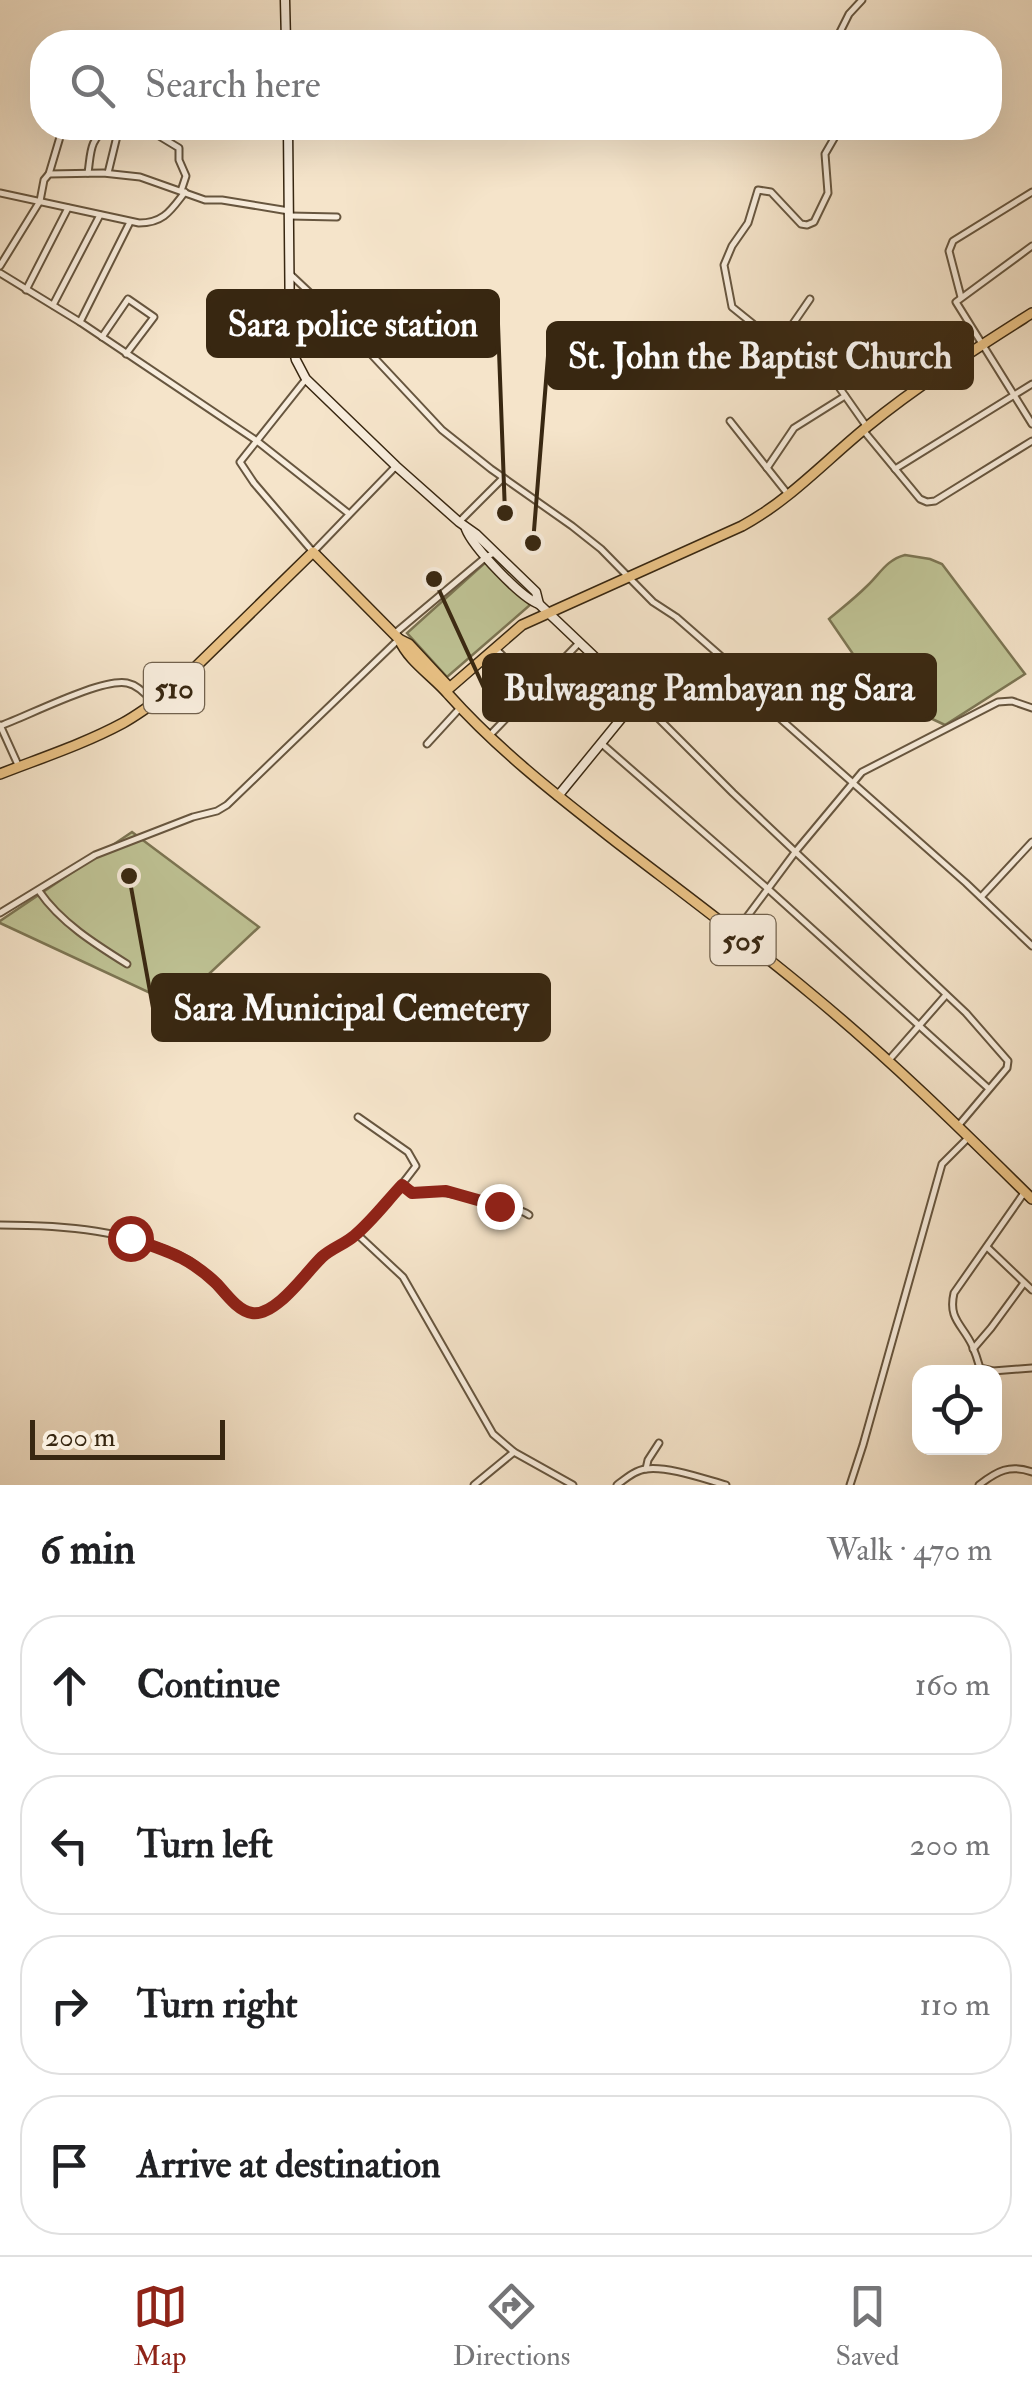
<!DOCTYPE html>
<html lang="en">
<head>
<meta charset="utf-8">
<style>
  :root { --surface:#fff; --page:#f6f6f6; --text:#202124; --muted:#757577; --line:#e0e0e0; --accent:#8f2418 }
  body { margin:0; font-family:"IM FELL Double Pica",serif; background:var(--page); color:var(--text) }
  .controls { position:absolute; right:30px; bottom:30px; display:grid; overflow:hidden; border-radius:20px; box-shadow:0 10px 40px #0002 }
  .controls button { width:90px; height:90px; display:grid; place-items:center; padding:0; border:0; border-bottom:2px solid var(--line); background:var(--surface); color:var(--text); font:50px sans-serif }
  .scale { position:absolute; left:30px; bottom:25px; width:195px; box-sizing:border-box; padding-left:10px; border:5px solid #382711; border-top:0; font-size:28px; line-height:35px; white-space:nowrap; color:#382711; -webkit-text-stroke:8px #f8eddd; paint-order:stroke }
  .stop { position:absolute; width:30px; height:30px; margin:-22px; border:8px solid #8f2418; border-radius:50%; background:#fff }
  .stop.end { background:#8f2418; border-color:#fff; box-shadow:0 2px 10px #0008 }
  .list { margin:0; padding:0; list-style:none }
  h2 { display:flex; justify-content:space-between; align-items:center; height:130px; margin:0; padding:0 40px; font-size:42px }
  h2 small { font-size:32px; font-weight:400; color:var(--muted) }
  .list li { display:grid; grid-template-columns:65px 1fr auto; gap:30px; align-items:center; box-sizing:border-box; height:140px; margin:0 20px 20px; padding:0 20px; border:2px solid var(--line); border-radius:40px }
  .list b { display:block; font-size:38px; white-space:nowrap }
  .list em { font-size:32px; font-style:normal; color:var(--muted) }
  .icon { flex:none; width:55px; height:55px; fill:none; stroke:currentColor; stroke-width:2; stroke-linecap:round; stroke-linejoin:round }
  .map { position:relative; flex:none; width:1032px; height:1485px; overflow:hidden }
  .search { position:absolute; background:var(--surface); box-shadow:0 10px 40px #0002; left:30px; right:30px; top:30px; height:110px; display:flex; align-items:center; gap:25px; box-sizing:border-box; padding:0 35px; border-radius:40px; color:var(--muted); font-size:38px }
  .sheet { height:770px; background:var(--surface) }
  nav { display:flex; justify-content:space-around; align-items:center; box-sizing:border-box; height:140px; border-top:2px solid var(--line); background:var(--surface); font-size:28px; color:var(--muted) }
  nav a { display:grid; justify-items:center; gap:5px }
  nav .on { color:var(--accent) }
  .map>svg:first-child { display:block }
  .green { fill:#bfc395; stroke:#7c7553; stroke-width:2.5 }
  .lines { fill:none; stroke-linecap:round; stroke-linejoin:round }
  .street-casing { stroke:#67563f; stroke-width:9 }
  .secondary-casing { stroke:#382711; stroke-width:11 }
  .primary-casing { stroke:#382711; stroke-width:12 }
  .street { stroke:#f8eddd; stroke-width:5 }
  .secondary { stroke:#f8eddd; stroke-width:8 }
  .primary { stroke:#eac285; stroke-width:9 }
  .route { stroke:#8f2418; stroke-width:12 }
  .labels { text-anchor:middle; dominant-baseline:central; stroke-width:8; stroke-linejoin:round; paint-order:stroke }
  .shield { fill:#f8eddd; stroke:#72624e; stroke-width:2.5 }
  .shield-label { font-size:30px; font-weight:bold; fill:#382711 }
  .leader { fill:none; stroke:#382711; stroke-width:4 }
  .callout-dot { fill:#382711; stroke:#f8eddd; stroke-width:4 }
  .callout { fill:#382711; stroke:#382711; stroke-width:4 }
  .callout-label { font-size:35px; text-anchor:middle; font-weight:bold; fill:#fff }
</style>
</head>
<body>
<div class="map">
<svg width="1032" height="1485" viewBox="0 0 1032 1485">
  <rect width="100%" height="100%" fill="#f5e4ca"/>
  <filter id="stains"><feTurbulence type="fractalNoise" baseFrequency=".002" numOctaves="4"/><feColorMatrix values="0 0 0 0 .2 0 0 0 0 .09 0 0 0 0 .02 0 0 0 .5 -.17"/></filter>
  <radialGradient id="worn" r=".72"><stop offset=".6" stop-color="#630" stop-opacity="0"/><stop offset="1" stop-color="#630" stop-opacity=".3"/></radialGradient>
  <g class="green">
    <path d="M905,555L930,559L942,564L1025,674L945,725L881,695L829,619C842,608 855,598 867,586C880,574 886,560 905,555Z"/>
    <polygon points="487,561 530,605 447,677 407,633"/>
    <polygon points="132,832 259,927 176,1005 0,923 0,921"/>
  </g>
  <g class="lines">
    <defs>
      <g id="street">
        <polyline points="835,42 849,14 862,0"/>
        <polyline points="146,128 179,148 179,160 186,176 181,191"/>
        <polyline points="840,128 825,154 828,193 814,222 807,225 801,224 771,192 758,190 748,223 732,246 724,265 732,307 773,340 810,354 822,363 867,427"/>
        <path d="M88,173C91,153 89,138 109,128"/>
        <polyline points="108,173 119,128"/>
        <polyline points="49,174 60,137 67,128"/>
        <path d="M0,193L139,223C164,223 171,210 185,192"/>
        <polyline points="290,216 337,217"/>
        <polyline points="1032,246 956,302 1032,424"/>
        <polyline points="0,266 40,201 44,180 49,174 103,173 140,177 205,200 222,200 289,211"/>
        <polyline points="0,273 80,322 257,441 348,513"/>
        <polyline points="291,275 341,322 442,430 491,469 572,526 601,549 653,602 676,617 740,673 767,707 966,883 1032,946"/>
        <polyline points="26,290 68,208"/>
        <polyline points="961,297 949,251 953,241 1032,192"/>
        <polyline points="53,305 100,215"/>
        <polyline points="80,322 130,222"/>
        <polyline points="102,337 128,299 154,317 126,354"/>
        <polyline points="779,344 810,299"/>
        <polyline points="306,379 240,462 254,483 313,552 396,466"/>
        <polyline points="730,421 787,493"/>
        <polyline points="863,430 920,499 927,502 935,501 1032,441"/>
        <polyline points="767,468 794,428 845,396"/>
        <polyline points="895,469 1032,384"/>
        <polyline points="459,522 503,478"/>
        <polyline points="394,634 486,557 494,553"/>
        <polyline points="495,648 535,689"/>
        <polyline points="638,698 733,793 966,1013 1008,1061 1007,1068 958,1126"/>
        <polyline points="0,725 19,767"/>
        <path d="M0,726C28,716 101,678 127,683C137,685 146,694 152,701"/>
        <polyline points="490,735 579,643"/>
        <polyline points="427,744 460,708"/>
        <polyline points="602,744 767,888 988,1088"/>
        <path d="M39,891C60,922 95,944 127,964"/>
        <polyline points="981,897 1032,842"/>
        <polyline points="0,913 95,855 193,817 217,811 227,805 399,639"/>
        <polyline points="735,933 796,851 862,772 998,702 1012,701 1032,708"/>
        <polyline points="889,1060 946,995"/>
        <path d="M401,1185L412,1193C449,1188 464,1198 499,1206C510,1209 519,1208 529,1215"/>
        <path d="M1024,1193L954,1293C948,1319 962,1324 972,1345C975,1352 978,1361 980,1368L993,1371L1032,1368"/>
        <path d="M0,1225C64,1225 130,1230 188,1260C209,1271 231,1310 253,1313C276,1317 307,1270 323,1256C333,1248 346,1244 355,1235C378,1215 398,1190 416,1166L408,1152L358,1117"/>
        <polyline points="357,1234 403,1277 493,1434 514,1452 573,1485"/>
        <polyline points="987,1247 1032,1290"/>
        <polyline points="973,1349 991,1328 1024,1283"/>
        <polyline points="646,1469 648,1460 659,1443"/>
        <polyline points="474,1485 514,1452"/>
        <path d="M617,1485C625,1479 635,1470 646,1469C668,1466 704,1479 726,1485"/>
        <polyline points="850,1485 863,1445 942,1164 969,1137"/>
        <path d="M979,1485C997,1471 1010,1464 1032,1472"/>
      </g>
      <g id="secondary">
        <polyline points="285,0 286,42"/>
        <polyline points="288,128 290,336 296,360 306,379 396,466 459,522 476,534 536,592 539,604"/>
        <path d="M466,529C473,547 521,598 539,604L638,698L558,796"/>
      </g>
      <g id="primary">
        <path d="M399,639C409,662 433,676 449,695C500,752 559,797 619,844C683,893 748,941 810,993C888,1057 960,1128 1032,1199"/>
        <path d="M446,691L522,625L742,526C790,500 826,460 868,426C918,385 977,348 1032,313"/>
        <path d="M0,774C41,758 84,744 123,723C141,713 158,700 174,688L313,552L399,639L409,644L449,687"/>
      </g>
    </defs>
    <use href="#street" class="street-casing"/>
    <use href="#secondary" class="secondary-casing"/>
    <use href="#primary" class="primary-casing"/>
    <use href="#street" class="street"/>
    <use href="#secondary" class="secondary"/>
    <use href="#primary" class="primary"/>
  </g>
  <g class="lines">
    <path class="route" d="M130,1238C166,1251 188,1256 217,1284C226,1294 238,1311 252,1313C276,1317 307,1271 322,1257C332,1248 345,1244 354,1236C372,1221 386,1202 402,1185L412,1193L446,1191L499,1206"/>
  </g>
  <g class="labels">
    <g class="shield">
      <rect x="144" y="663" width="60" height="50" rx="8"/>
      <rect x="710.5" y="915" width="65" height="50" rx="8"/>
    </g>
    <g class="shield-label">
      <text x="174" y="688">510</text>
      <text x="743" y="940">505</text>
    </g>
  </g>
  <path class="leader" d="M505 513L498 324M533 543L548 356M434 579L484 688M129 876L153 1008"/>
  <g class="callout-dot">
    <circle cx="505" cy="513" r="10"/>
    <circle cx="533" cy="543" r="10"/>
    <circle cx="434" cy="579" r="10"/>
    <circle cx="129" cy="876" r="10"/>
  </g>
  <g class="callout">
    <rect x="208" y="291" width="290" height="65" rx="10"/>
    <rect x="548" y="323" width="424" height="65" rx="10"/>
    <rect x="484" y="655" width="451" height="65" rx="10"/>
    <rect x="153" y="975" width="396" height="65" rx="10"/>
  </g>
  <g class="callout-label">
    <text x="353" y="336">Sara police station</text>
    <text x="760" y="368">St. John the Baptist Church</text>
    <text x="709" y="700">Bulwagang Pambayan ng Sara</text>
    <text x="351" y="1020">Sara Municipal Cemetery</text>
  </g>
  <rect width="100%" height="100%" filter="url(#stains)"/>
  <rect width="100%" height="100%" fill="url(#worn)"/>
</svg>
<div class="controls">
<button><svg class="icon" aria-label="locate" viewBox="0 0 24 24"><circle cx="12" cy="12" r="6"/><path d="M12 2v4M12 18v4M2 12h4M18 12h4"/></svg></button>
</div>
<div class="scale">200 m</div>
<div class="stop" style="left:130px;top:1238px"></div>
<div class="stop end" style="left:499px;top:1206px"></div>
<div class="search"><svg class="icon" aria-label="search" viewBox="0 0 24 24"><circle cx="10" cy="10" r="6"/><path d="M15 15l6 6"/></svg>Search here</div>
</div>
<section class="sheet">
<h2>6 min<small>Walk · 470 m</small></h2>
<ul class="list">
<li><svg class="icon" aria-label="ahead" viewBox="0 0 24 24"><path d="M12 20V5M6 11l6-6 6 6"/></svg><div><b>Continue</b></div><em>160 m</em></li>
<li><svg class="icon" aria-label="left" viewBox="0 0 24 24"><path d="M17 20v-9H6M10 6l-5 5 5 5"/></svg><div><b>Turn left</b></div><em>200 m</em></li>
<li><svg class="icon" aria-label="right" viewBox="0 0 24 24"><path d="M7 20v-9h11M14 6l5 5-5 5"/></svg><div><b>Turn right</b></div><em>110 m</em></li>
<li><svg class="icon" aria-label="arrive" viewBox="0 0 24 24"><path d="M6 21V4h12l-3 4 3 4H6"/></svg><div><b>Arrive at destination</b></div></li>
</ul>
</section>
<nav>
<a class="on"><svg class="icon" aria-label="map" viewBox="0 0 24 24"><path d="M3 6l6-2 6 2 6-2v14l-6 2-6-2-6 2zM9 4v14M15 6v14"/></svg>Map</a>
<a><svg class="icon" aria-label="directions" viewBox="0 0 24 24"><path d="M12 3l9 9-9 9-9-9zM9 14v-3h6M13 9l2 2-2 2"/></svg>Directions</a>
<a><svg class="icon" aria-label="saved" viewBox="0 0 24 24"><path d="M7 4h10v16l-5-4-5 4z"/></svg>Saved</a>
</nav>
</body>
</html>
